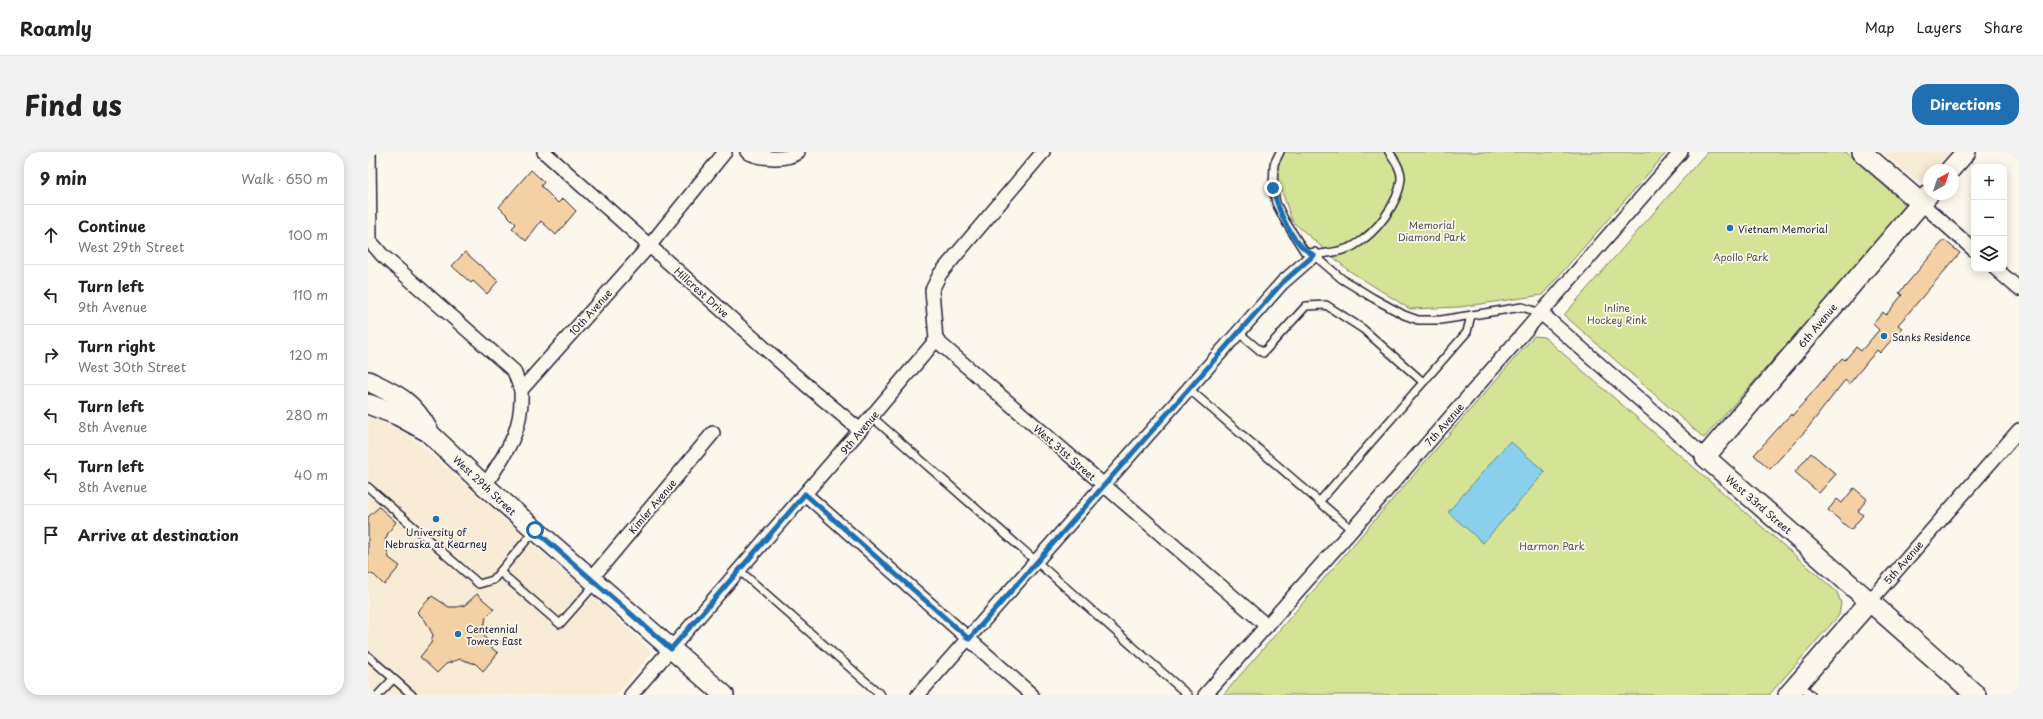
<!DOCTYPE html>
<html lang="en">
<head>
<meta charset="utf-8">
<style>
  :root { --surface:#fff; --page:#f2f2f2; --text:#222; --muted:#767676; --line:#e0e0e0; --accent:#1f6fb2 }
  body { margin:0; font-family:"Playpen Sans",sans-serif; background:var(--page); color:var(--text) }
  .controls { position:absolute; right:12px; top:12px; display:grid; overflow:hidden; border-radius:8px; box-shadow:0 2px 10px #0003 }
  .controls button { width:36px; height:36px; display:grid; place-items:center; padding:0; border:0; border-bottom:1px solid var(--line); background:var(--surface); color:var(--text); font:20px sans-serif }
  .compass { position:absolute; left:1555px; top:12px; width:36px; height:36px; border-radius:50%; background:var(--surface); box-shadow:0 2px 10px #0003; rotate:40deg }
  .stop { position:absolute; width:12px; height:12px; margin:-9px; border:3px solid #1f6fb2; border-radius:50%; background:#fff }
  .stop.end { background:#1f6fb2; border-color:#fff; box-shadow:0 1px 4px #0008 }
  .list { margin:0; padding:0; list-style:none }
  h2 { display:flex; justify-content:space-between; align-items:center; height:52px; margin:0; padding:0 16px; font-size:17px }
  h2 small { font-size:13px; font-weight:400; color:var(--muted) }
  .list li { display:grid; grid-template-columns:26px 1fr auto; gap:12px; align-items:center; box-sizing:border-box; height:60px; padding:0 16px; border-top:1px solid var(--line) }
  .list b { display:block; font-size:15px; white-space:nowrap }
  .list p { margin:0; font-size:13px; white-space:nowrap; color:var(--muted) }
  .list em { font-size:13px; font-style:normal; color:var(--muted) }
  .icon { flex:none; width:22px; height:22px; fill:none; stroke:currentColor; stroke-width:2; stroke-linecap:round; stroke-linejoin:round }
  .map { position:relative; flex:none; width:1651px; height:543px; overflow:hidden; border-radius:16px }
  header { display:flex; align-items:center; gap:24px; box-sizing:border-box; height:56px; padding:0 20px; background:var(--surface); border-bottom:1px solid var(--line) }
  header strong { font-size:19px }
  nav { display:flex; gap:22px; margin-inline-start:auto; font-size:14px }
  .intro { display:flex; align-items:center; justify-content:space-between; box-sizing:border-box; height:96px; padding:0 24px }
  h1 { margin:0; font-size:28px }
  .button { padding:10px 18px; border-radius:16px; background:var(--accent); color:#fff; font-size:14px; font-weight:700 }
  main { display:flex; gap:24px; padding:0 24px }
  aside { flex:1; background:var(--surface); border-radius:16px; box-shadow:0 2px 10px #0003 }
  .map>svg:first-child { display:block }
  .built { fill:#f9ecd6 }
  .green { fill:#d5e396; stroke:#7c8268 }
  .water { fill:#8acfec; stroke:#608aa5 }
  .building { fill:#f4d1a4; stroke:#22223b }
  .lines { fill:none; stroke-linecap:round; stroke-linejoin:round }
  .lane-casing { stroke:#22223b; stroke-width:10 }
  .street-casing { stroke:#22223b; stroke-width:16 }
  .secondary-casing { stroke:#22223b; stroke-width:22 }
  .lane { stroke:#fbf7ec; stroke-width:7 }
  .street { stroke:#fbf7ec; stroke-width:13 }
  .secondary { stroke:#fbf7ec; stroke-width:19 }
  .route { stroke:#1f6fb2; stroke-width:5 }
  .poi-dot { fill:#1f6fb2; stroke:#fbf7ec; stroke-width:1.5 }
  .labels { text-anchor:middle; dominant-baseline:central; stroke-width:3.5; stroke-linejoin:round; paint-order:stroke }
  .park-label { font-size:10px; fill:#4f5252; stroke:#fbf7ec }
  .poi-label { font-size:10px; fill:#22223b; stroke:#fbf7ec; text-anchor:start }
  .street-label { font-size:10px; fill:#22223b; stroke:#fbf7ec }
</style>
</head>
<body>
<header>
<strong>Roamly</strong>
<nav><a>Map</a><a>Layers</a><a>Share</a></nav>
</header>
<div class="intro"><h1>Find us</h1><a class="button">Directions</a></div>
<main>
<aside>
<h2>9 min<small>Walk · 650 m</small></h2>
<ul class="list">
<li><svg class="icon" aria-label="ahead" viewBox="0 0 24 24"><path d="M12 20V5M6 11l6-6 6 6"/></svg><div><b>Continue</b><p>West 29th Street</p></div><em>100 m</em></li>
<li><svg class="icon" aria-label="left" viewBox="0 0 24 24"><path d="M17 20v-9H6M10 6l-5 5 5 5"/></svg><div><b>Turn left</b><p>9th Avenue</p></div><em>110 m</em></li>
<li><svg class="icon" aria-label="right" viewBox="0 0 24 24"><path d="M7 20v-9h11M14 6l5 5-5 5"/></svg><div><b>Turn right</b><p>West 30th Street</p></div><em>120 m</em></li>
<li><svg class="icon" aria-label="left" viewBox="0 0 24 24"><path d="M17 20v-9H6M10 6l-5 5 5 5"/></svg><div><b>Turn left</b><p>8th Avenue</p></div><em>280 m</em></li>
<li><svg class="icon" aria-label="left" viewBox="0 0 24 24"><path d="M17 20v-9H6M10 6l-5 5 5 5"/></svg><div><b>Turn left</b><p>8th Avenue</p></div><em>40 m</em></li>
<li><svg class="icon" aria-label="arrive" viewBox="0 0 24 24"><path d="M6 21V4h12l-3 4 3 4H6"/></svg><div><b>Arrive at destination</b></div></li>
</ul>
</aside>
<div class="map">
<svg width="1651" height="543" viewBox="0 0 1651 543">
  <rect width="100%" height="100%" fill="#fbf7ec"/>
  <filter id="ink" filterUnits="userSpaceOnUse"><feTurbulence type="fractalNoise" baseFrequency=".025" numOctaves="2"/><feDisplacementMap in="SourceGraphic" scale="8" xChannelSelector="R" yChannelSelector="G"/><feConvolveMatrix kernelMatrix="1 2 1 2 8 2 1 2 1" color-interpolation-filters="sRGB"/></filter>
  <g filter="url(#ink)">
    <g class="built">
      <polygon points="1514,0 1582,0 1566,18 1561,18 1561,24 1557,28 1546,28"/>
      <polygon points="0,262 13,267 44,286 229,448 282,498 281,505 248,543 0,543"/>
    </g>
    <g class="green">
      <polygon points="914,0 1299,0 1174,143 1092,155 1042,157 980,118 924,69 908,21"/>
      <polygon points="1339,0 1478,0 1540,55 1336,286 1196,163"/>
      <polygon points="1166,184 1176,185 1469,440 1473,451 1471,463 1401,543 855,543"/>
    </g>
    <polygon class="water" points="1142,289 1177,320 1115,391 1080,360"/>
    <g class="building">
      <polygon points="163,18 176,30 173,34 190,51 195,46 208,59 188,83 173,69 158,89 144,76 148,72 131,55"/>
      <polygon points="1576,88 1592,101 1530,173 1534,176 1512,201 1509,198 1481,232 1477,228 1439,277 1402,317 1386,303 1423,262 1424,264 1474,206 1477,208 1488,195 1493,199 1511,178 1505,172 1515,160 1518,163 1534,143 1531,141"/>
      <polygon points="97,100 130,129 119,142 105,129 103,131 84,114"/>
      <polygon points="1443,301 1468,322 1451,341 1427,320"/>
      <polygon points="1486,336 1499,347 1490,359 1495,363 1483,378 1460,358 1469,347 1474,351"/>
      <polygon points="11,355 28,370 20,381 17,389 21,406 32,414 16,433 6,423 0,421 0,365"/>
      <polygon points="109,442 126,457 118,465 115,481 122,495 130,501 115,519 108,512 92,507 78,512 69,521 52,505 63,491 65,483 57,468 49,460 64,444 81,455 89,455 97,453"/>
    </g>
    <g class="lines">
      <defs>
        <g id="lane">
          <polyline points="912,0 906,12 905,36 908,51 916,67 936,99 946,103 974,127 1005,146 1036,163 1050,168 1073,168 1154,155 1173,161"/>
          <path d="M946,103C958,101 976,100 987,93C1008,81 1031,51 1033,27C1034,19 1026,6 1021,0"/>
          <polyline points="871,181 895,201 938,154 958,153 995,177 1055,230"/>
          <polyline points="821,237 984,378"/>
          <polyline points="504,265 820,543"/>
          <polyline points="0,335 111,432 125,428 167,378"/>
          <polyline points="951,350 1099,180 1103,163"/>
          <polyline points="371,418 513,543"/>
          <polyline points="132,420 192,472 228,431"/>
          <polyline points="0,504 44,543"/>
          <polyline points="1430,531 1443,543"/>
          <polyline points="10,543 25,527"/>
        </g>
        <g id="street">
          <polyline points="1,0 2,89 14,103 146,219 153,238"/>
          <polyline points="176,0 437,232 492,278"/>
          <path d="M379,0C392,7 419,9 430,0"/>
          <polyline points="1553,51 1606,98"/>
          <polyline points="1628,117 1651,137"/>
          <polyline points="1173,161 1337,305"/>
          <polyline points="568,188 899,474"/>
          <path d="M117,334C138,299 155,281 153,238L282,93L357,0"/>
          <polyline points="437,342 664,543"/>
          <polyline points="223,427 345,281"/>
          <polyline points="1502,449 1651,278"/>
          <polyline points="263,543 492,278 568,188 564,138 572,122 675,0"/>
          <polyline points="550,543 914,131 946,103"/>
          <polyline points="837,543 984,378 1313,0"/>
        </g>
        <g id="secondary">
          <polyline points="1494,0 1553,51"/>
          <polyline points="1582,18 1598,0"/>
          <polyline points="1561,42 1337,305 1608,543"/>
          <path d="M0,229C29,243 44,249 60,278"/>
          <polyline points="0,252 29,263 60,280 117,334 356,543"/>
          <polyline points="1420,543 1502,449"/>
        </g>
      </defs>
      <use href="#lane" class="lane-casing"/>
      <use href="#street" class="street-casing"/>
      <use href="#secondary" class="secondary-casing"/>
      <use href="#lane" class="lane"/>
      <use href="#street" class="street"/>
      <use href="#secondary" class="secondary"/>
    </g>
  </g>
  <g class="lines" filter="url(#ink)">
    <path class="route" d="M167,378L303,497L437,342L601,487L914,131L946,103C924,93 910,59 905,36"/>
  </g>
  <g class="poi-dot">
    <circle cx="1362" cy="76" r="4"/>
    <circle cx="1516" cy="184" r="4"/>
    <circle cx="68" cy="367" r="4"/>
    <circle cx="90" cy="482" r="4"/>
  </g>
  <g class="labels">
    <g class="park-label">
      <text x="1064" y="72">Memorial<tspan x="1064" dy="12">Diamond Park</tspan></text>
      <text x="1373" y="104">Apollo Park</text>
      <text x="1249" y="155">Inline<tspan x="1249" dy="12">Hockey Rink</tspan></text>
      <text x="1184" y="393">Harmon Park</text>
    </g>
    <g class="poi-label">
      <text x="1370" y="76">Vietnam Memorial</text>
      <text x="1524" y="184">Sanks Residence</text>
      <text x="68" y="379" text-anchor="middle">University of<tspan x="68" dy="12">Nebraska at Kearney</tspan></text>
      <text x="98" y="476">Centennial<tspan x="98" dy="12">Towers East</tspan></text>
    </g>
    <g class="street-label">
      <text transform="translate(334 140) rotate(42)">Hillcrest Drive</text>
      <text transform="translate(222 160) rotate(-48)">10th Avenue</text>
      <text transform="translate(1449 173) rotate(-50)">6th Avenue</text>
      <text transform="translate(1076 272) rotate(-49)">7th Avenue</text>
      <text transform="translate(491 280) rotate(-50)">9th Avenue</text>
      <text transform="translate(697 300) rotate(41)">West 31st Street</text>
      <text transform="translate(117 333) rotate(43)">West 29th Street</text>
      <text transform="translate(1391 352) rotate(41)">West 33rd Street</text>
      <text transform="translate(284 354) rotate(-50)">Kimler Avenue</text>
      <text transform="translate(1535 410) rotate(-49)">5th Avenue</text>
    </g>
  </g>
</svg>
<div class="controls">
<button>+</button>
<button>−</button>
<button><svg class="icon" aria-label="layers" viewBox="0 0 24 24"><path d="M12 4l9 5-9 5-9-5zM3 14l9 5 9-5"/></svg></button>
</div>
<svg class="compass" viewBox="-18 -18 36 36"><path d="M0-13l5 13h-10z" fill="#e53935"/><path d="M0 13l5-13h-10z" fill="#767676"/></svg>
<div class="stop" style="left:167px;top:378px"></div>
<div class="stop end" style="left:905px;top:36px"></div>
</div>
</main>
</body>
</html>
